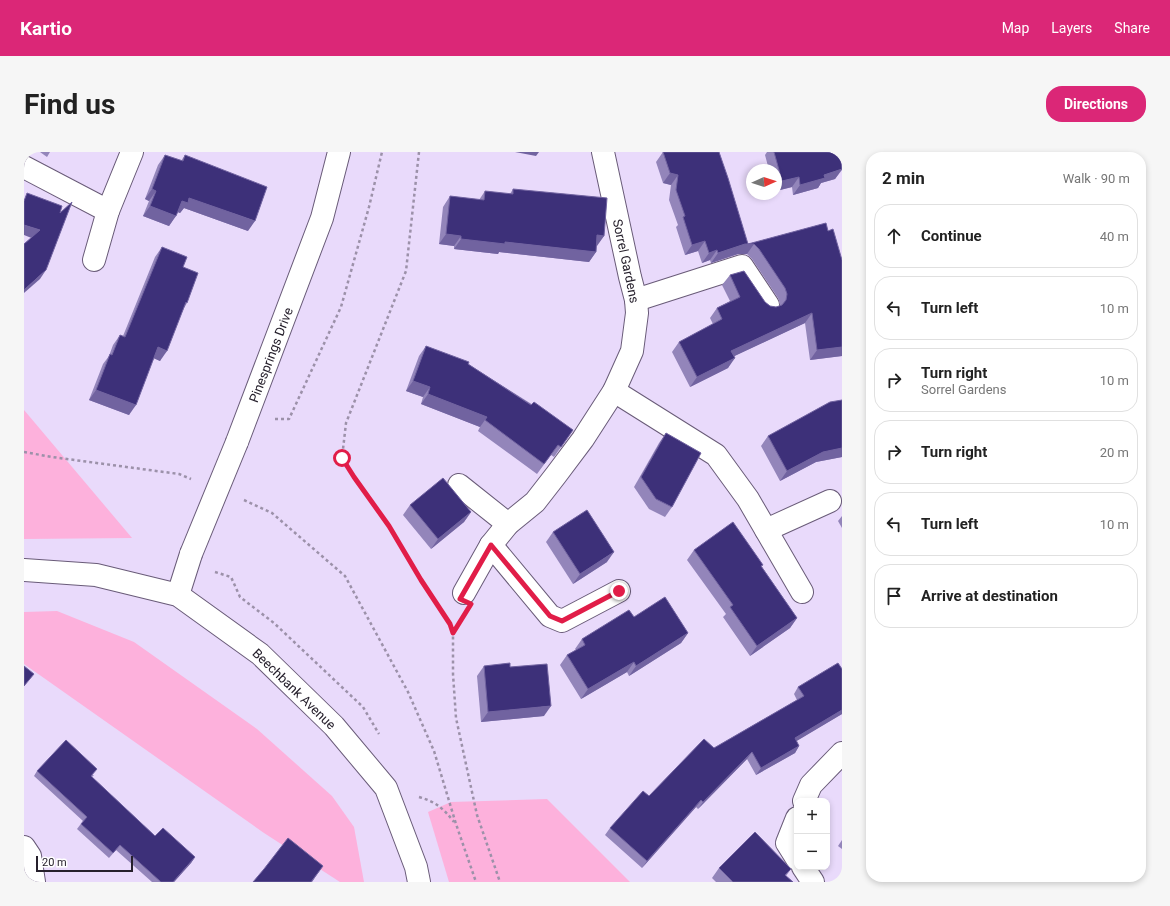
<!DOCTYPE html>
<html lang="en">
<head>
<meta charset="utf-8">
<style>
  :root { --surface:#fff; --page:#f6f6f6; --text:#222; --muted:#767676; --line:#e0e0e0; --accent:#db2777 }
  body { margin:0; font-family:Roboto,sans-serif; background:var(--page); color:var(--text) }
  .controls { position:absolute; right:12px; bottom:12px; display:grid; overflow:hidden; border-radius:8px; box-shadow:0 2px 6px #0003 }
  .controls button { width:36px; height:36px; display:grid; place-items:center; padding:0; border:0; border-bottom:1px solid var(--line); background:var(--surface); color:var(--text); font:20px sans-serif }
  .compass { position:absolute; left:722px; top:12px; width:36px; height:36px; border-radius:50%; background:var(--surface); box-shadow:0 2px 6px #0003; rotate:87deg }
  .scale { position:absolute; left:12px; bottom:10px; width:97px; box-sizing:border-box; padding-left:4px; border:2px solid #26202c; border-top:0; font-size:11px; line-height:14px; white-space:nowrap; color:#26202c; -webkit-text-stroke:3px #fff; paint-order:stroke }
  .stop { position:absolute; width:12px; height:12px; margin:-9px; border:3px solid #e11d48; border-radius:50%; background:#fff }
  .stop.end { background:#e11d48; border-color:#fff; box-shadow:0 1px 4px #0008 }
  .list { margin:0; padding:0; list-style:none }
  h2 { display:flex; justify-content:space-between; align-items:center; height:52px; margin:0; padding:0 16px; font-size:17px }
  h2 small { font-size:13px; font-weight:400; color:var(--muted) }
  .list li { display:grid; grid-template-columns:26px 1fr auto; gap:12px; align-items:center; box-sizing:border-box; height:64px; margin:0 8px 8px; padding:0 8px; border:1px solid var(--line); border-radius:16px }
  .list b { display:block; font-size:15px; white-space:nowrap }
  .list p { margin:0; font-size:13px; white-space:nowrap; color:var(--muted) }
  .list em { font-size:13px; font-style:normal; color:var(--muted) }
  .icon { flex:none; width:22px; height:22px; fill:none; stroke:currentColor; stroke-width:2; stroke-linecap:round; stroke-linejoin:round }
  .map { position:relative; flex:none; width:818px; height:730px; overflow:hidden; border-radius:16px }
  header { display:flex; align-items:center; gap:24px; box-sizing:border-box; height:56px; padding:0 20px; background:var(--accent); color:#fff }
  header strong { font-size:19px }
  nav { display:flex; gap:22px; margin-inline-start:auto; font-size:14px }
  .intro { display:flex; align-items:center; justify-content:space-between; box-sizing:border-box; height:96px; padding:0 24px }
  h1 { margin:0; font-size:28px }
  .button { padding:10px 18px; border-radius:16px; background:var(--accent); color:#fff; font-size:14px; font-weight:700 }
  main { display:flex; gap:24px; padding:0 24px }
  aside { flex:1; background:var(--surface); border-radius:16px; box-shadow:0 2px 6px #0003 }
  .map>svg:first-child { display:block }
  .green { fill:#fdb1dc }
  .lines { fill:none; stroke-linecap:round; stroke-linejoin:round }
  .minor-casing { stroke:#695b78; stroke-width:24 }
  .path { stroke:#9c91a9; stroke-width:2.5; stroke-dasharray:3 3; stroke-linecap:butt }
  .minor { stroke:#fff; stroke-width:22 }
  .minor-bridge-casing { stroke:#695b78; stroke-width:24; stroke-linecap:butt }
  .minor-bridge { stroke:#fff; stroke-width:22 }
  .wall { fill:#9385ba }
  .shaded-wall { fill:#7163a0 }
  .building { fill:#3d3079; stroke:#7163a0 }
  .route { stroke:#e11d48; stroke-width:5 }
  .labels { text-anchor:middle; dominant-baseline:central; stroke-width:4; stroke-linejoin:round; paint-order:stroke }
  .street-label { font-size:13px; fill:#26202c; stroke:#fff }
</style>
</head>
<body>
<header>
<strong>Kartio</strong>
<nav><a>Map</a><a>Layers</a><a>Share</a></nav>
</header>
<div class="intro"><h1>Find us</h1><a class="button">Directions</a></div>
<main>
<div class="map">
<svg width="818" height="730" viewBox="0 0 818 730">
  <rect width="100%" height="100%" fill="#e9dafb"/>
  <g class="green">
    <polygon points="0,258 108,386 0,387"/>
    <polygon points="33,459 110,490 233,577 308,644 330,675 340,730 316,730 240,681 0,512 0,460"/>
    <polygon points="523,647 606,730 425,730 404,660 427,650"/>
  </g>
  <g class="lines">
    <defs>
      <g id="minor">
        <polyline points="0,15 84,59"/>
        <polyline points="70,108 84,59 108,0"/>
        <polyline points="612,148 718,114 744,153"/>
        <polyline points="590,239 692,303 724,347 778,440"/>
        <polyline points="213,290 298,66 315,0"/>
        <polyline points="435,333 484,372"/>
        <polyline points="742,378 806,349"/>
        <polyline points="467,393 526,464 538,469 595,439"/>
        <polyline points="0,418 72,423 154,443 236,502 310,574 362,636 392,715 395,730"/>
        <polyline points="440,441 467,393 484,372 511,350 532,323 559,287 590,239 608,199 613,161 612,148 606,125 579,0"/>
        <polyline points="154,443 167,402"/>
        <polyline points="780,649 787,633 818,601"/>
        <polyline points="773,666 763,691 773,707"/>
        <polyline points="0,695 6,704 10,730"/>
        <polyline points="779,715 789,730"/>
      </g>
    </defs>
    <use href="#minor" class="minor-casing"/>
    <g class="path">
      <polyline points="395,0 382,119 322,271 318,306 330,325 365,374 412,451"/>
      <polyline points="251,267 265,267 317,155 345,55 358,0"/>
      <polyline points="0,300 28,305 155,322 167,327"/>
      <polyline points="220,348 248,361 321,424 384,540 410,599 432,672 452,730"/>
      <polyline points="191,420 207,425 216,445 250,471 339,555 355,582"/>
      <polyline points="420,462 426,472 429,481"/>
      <polyline points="437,469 429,481 429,522 432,566 453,663 476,730"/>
      <path d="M395,645C412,650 419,656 430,670"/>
    </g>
    <use href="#minor" class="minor"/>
    <defs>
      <polyline id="minor-bridge" points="167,402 213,290"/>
    </defs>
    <use href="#minor-bridge" class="minor-bridge-casing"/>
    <use href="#minor-bridge" class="minor-bridge"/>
  </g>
  <g class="wall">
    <polygon points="16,0 26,0 23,5"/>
    <polygon points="639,0 724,92 802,71 818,204 786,208 781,171 710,204 704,216 666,235 648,200 655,190 689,172 686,166 693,156 706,149 698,133 706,123 746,154 752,155 756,154 756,152 754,146 728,107 723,102 714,102 687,111 686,108 678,111 674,99 661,103 652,75 654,73 645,48 647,33 639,31 632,10"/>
    <polygon points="743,0 818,0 818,19 818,18 811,27 797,31 794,36 769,43 768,35 752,39 752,18 745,18 741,3"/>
    <polygon points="141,3 157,9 161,3 224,79 160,56 156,61 154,60 145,74 119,64 125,49 121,47 134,13"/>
    <polygon points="489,37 580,84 572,94 572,100 565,110 475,100 474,102 430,97 430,94 415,92 419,55 426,44 455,48 461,39 486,42"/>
    <polygon points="138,95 159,115 163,151 160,156 136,209 130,206 105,263 65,248 79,212 85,204 89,193 96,183 99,184 131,105"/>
    <polygon points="402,194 444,212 549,278 530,305 527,303 513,322 454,279 456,275 397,252 399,245 382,239 395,204"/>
    <polygon points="818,248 818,305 792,310 756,329 737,294 744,284"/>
    <polygon points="642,281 648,355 641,365 625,357 610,335 635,291"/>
    <polygon points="386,353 447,360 440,370 407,397 379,363"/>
    <polygon points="818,364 818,376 814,369"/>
    <polygon points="529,380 583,410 549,432 522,390"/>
    <polygon points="670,398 738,415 773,466 766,476 726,504 699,465 702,462 663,408"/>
    <polygon points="610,465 664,481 657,491 605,524 603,520 557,547 536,513 543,503 552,498 551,497 558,487"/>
    <polygon points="460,514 486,515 520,564 457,570 453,524"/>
    <polygon points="818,517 818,562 772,589 775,594 771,601 732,623 723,607 674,657 672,655 618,716 581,683 586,676 625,644 690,596 773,548 770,542 774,535"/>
    <polygon points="13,619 70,623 68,625 131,684 171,705 167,711 150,730 128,730 92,698 85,706 53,677 59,669 10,624"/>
    <polygon points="818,688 818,697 814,694"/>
    <polygon points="695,716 767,717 762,724 769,730 692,730 688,726"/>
  </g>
  <g class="shaded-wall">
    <polygon points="491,0 515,0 512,4"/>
    <polygon points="818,17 811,27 797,31 794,36 769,43 776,33 800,23"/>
    <polygon points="646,21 654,23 647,33 639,31"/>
    <polygon points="775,25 768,35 752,39 752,38 758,29"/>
    <polygon points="128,37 132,39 125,49 121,47"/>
    <polygon points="165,46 231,69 224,79 160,56 156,61 151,59 158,49"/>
    <polygon points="126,54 152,64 145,74 119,64"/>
    <polygon points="0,73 16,78 10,87 0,83"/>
    <polygon points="422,82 437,84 430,94 415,92"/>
    <polygon points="573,83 580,84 573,94 566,93"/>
    <polygon points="437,87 481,90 572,100 565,110 475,100 474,102 430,97"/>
    <polygon points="681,89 674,99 661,103 668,93"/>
    <polygon points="721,92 730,92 723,102 714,102 687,111 694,101"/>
    <polygon points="693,98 686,108 678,111 685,101"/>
    <polygon points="22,118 16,127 0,141 0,138"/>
    <polygon points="788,161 781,171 700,209 707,199"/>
    <polygon points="134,195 143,199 136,209 127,205"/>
    <polygon points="818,195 818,204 786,208 793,198"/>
    <polygon points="711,206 704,216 666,235 673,225"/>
    <polygon points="389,229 406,235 399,245 382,239"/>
    <polygon points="72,238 112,253 105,263 65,248"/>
    <polygon points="404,242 463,265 456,275 397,252"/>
    <polygon points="818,296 818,305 792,310 756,329 763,319 799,300"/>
    <polygon points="447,360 440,370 407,397 414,387"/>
    <polygon points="590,400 583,410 549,432 556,422"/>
    <polygon points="773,466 766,476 726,504 733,494"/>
    <polygon points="664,481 657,491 605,524 612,514"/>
    <polygon points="610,510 603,520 557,547 564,537"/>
    <polygon points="527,554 520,564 457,570 464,560"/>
    <polygon points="818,558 818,562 766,593 771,586"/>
    <polygon points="775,594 771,601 732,623 737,616"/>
    <polygon points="728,600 723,607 674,657 679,650"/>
    <polygon points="677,648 672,655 618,716 623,709"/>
    <polygon points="171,705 167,711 150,730 149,730"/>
    <polygon points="299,714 292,724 288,730 287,730"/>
  </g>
  <g class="building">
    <polygon points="639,0 695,0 704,26 724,92 802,71 804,79 809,77 818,108 818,195 793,198 788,161 707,199 711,206 673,225 655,190 698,167 693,156 716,145 706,123 720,119 741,150 746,154 752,155 758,153 762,148 763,142 761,136 735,97 730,92 721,92 694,101 693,98 685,101 681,89 668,93 659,65 661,64 652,38 654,23 646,21"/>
    <polygon points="750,0 816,0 818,17 800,23 801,26 776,33 775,25 758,29"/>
    <polygon points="141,3 159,9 161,3 243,35 231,69 165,46 164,51 158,49 152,64 126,54 132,39 128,37"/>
    <polygon points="489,37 583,46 580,84 573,83 572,100 481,90 481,92 437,87 437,84 422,82 426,44 460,48 461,39 489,42"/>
    <polygon points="3,41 38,54 36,61 48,50 22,118 0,138 0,92 16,78 0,73 0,49"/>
    <polygon points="138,95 163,105 159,115 174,121 163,151 162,150 143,199 134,195 112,253 72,238 86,202 88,203 96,183 101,185"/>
    <polygon points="402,194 445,210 444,212 507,253 510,250 549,278 537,295 534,293 520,312 461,268 463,265 404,242 406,235 389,229"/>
    <polygon points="818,248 818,296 799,300 763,319 744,284 806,250"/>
    <polygon points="642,281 677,301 648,355 632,347 617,325"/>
    <polygon points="419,326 447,360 414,387 386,353"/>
    <polygon points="563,358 590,400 556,422 529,380"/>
    <polygon points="709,370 739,413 737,414 773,466 733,494 706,455 709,453 670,398"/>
    <polygon points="641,445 664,481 612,514 610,510 564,537 543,503 561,493 558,487 605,458 610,465"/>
    <polygon points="486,511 486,515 523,512 527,554 464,560 460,514"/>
    <polygon points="814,511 818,517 818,558 771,586 775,594 737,616 728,600 679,650 677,648 623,709 586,676 619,639 625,644 680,587 690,596 780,544 774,535"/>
    <polygon points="0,514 10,522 0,534"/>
    <polygon points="42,588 73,617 67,624 131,684 139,676 171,705 149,730 137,730 96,693 89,701 57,672 63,665 13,619"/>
    <polygon points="731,680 767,717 761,723 769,730 709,730 695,716"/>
    <polygon points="264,686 299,714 287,730 229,730 240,717"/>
  </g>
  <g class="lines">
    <polyline class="route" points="318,306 330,325 365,374 397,428 426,472 429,481 447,452 436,447 467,393 526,464 538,469 595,439"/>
  </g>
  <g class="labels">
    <g class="street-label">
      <text transform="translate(602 109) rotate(78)">Sorrel Gardens</text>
      <text transform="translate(247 203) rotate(-69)">Pinesprings Drive</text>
      <text transform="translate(270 537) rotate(44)">Beechbank Avenue</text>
    </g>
  </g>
</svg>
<div class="controls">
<button>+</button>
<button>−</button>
</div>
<svg class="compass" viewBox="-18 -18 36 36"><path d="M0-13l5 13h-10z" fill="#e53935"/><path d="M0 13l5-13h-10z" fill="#767676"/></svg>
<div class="scale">20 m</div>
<div class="stop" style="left:318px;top:306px"></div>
<div class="stop end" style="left:595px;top:439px"></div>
</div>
<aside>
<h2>2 min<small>Walk · 90 m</small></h2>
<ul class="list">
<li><svg class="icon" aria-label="ahead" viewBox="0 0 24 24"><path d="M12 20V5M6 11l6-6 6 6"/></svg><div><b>Continue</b></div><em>40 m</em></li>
<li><svg class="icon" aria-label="left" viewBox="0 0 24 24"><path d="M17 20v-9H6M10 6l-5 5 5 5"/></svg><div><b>Turn left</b></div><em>10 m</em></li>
<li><svg class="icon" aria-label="right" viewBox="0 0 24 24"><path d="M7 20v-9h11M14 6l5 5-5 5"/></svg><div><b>Turn right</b><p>Sorrel Gardens</p></div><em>10 m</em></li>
<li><svg class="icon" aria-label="right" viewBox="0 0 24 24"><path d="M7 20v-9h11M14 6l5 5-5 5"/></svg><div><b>Turn right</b></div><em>20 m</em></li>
<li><svg class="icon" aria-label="left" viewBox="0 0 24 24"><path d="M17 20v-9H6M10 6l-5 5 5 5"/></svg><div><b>Turn left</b></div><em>10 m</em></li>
<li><svg class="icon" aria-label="arrive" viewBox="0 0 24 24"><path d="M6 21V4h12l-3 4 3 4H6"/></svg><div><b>Arrive at destination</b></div></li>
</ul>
</aside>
</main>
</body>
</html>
